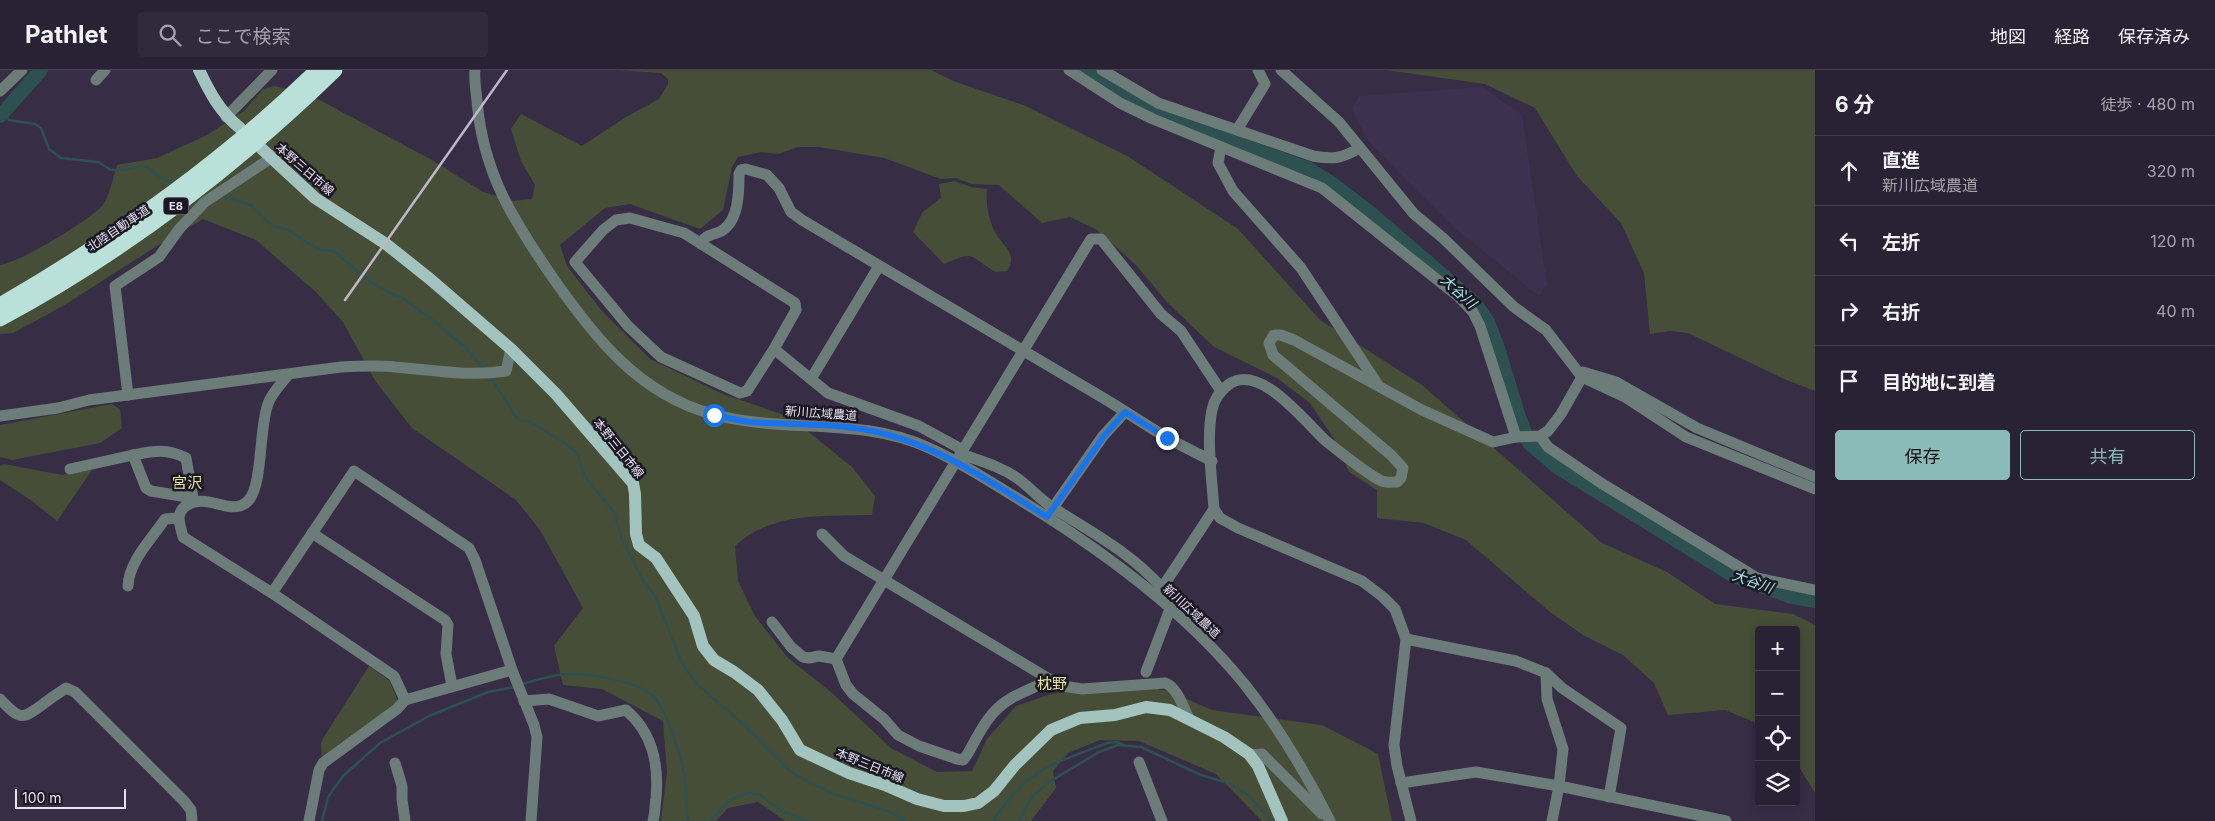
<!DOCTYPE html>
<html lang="ja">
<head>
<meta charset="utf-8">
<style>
  :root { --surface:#292234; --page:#312a3c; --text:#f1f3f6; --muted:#a5a4ac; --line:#453f4f; --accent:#8bbbb9 }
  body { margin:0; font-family:Inter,"Noto Sans JP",sans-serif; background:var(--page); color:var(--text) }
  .controls { position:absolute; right:15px; bottom:15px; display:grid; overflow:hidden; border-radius:5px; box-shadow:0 2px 12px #0003 }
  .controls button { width:45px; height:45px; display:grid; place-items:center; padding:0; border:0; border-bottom:1px solid var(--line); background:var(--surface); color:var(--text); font:25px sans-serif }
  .scale { position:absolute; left:15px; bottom:12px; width:111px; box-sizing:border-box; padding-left:5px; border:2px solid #e8e2f2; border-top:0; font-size:14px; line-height:18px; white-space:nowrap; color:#e8e2f2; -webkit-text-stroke:4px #1c1823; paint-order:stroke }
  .stop { position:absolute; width:15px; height:15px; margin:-11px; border:4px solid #1a73e8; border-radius:50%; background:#fff }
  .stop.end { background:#1a73e8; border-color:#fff; box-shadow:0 1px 5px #0008 }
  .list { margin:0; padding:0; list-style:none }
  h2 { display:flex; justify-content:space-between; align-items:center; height:65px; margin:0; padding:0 20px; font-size:21px }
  h2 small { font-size:16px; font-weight:400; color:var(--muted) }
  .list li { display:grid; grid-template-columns:32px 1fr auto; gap:15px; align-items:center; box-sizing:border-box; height:70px; padding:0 20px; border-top:1px solid var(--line) }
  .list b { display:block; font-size:19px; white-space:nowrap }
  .list p { margin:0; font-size:16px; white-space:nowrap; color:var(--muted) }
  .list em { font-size:16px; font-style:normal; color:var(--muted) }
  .actions { display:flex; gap:10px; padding:15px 20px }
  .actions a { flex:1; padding:11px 0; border:1px solid var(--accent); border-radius:5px; text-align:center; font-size:18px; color:var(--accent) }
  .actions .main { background:var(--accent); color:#111 }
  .icon { flex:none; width:28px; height:28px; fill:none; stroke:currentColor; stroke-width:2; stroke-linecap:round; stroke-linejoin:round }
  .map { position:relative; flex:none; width:1815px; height:751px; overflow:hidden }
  header { display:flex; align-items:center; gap:30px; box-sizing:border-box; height:70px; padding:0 25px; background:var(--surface); border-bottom:1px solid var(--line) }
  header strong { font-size:24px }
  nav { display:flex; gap:28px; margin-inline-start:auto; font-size:18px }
  .search { width:350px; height:45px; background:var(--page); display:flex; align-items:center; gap:12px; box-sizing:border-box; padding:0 18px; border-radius:5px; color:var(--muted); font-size:19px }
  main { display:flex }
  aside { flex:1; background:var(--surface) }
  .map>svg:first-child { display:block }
  .built { fill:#3d314f }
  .green { fill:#464e38 }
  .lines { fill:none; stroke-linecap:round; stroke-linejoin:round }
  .stream { stroke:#2d5151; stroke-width:2.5 }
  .river { stroke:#2d5151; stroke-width:14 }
  .minor { stroke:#6c7c79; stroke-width:11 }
  .major { stroke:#a3c4be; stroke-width:12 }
  .highway { stroke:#b9e1d9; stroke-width:15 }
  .rail { stroke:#beb7c9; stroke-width:2.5 }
  .route { stroke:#1a73e8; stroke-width:6 }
  .labels { text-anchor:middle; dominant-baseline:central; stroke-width:5; stroke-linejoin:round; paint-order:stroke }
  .shield { fill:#1c1823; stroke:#aba5b4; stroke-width:1 }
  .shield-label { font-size:11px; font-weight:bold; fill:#e8e2f2 }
  .street-label { font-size:12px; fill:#e8e2f2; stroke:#1c1823 }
  .water-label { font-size:14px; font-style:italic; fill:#9fe7e9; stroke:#1c1823 }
  .quarter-label { font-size:15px; fill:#e4e697; stroke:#1c1823 }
</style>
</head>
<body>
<header>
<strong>Pathlet</strong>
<div class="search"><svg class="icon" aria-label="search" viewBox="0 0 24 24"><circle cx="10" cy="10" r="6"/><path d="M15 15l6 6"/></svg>ここで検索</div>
<nav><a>地図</a><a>経路</a><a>保存済み</a></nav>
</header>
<main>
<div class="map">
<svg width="1815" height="751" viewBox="0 0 1815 751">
  <rect width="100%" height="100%" fill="#372e45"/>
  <polygon class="built" points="1482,17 1522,45 1547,215 1539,226 1456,159 1401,105 1367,69 1352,39 1359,26"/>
  <g class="green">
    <path d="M617,0H931L953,11L1026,36L1129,87L1238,159L1320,250L1422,315L1602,473L1667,502L1715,534L1793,544L1815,555V723L1796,692V560H1759V654L1725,640L1668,645L1654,613L1623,585L1583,565L1550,542L1466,470L1424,453L1377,448V420L1349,402L1334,369L1310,333L1277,308L1214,277L1167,232L1136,195L1097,160L1070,147L1042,153L999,115L972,114L956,108L941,109L884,88L819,77H798L778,84L761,82L738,87L732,97L723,140L700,159L630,134L605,138L560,175L567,196L601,240L650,289L723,324L790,347L852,397L875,426L872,445C826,446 770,442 735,476L738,511L755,546L788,588L831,622L891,678L937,702L972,701L987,669L1016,636L1048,625L1082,617L1141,615L1171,622L1212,640L1322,655L1378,684L1392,751H1262L1216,704L1139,671L1100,670L1068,683L1053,701L1056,718L1031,751H785L758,732L728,738L716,751H661L667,702L663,651L602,619L563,615L554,576L583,538L540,460L516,430L412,358L376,312L343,252L317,223L256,170L203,149L152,179L63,236L13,263L0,264V195C19,193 90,150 103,135C109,128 114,104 117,95L157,88L207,65L244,41L263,19L275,16L312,26L432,90L483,122L513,131L532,129L535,115L521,91L511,59L521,44L582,76L626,47L659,29L668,14V9L661,3Z"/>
    <polygon points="1386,0 1815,0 1815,321 1782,308 1688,263 1669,261 1650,264 1644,203 1621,153 1577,106 1535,38 1485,14"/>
    <path d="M955,111L971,117L987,119C985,133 989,151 996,164C1004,177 1018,184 1007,201L996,202C968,187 977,179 944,194L913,162L922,143L941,128L939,114Z"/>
    <polygon points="112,334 120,339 122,358 100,373 12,390 0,387 0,355"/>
    <polygon points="4,394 62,405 92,400 57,451 32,431 0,410 0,396"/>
    <polygon points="369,596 390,611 398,632 322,689 321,673 324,667"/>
  </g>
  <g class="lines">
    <g class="stream">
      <polyline points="3,43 9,50 35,54 41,58 49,79 61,88 98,92 111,100 123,100 141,96 147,97 162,109 176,113"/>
      <polyline points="222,126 251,135 268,152 274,156 289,160 306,172 322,180 334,181 369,211 392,224 403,228 426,245 464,276 485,300"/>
      <polyline points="490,306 516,347 521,351 531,352 566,374 578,384 582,399 588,411 614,442 622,470 644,512 655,526 683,595 696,613 745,656 789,700 808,712 840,726 890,742 906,751"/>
      <path d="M522,614C537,610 554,604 570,604C590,603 636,612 651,624C665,636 679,679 683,698C687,715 685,734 688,751"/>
      <polyline points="322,751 328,727 343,706 380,673 429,646 488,622 514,617"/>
      <polyline points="710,751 730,730 748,723 759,724 781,741 806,751"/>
      <path d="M993,751C1004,735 1016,719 1032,707C1054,691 1082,683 1107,673L1117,672L1124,675"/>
      <polyline points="1019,751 1031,728 1049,712 1099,682 1118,675 1141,677 1201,705 1231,714 1249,726 1271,751"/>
    </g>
    <g class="river">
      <polyline points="1085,0 1124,26 1168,48 1307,98 1333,114 1373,145 1475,233 1488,252 1498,278 1518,344 1529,373 1557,397 1734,506 1788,526 1815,531"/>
      <polyline points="0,46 41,0"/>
    </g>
    <g class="minor">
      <path d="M475,0C474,10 476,20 477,31C483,103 513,150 553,208C595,268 639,324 712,344C783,364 860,346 929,378C963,393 993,414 1025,433C1106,483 1186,542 1246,616C1279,658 1306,703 1330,751"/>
      <polyline points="1069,0 1120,33 1153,49 1322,118 1459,227 1473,242 1480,256 1516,367"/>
      <path d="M1102,0L1158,33L1313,86C1334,90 1342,88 1360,78"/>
      <polyline points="1281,0 1339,52 1414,144 1443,168 1514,237 1546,260 1582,307 1625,327 1686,367 1815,419"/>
      <polyline points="96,10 105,0"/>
      <polyline points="0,21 22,0"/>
      <polyline points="226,47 272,0"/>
      <polyline points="1237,60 1265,14 1258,0"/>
      <polyline points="1221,77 1218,93 1233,121 1301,198 1378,315"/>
      <path d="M701,174C704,164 716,165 723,160C739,149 739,121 739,104L741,100L746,99L767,105L779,118L791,142L802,150L1110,332L1167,368L1212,391"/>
      <polyline points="774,279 796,240 795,233 684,163 630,148 616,150 603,160 575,192 628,256 661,287 740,323 747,321 774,279 828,323 919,356 963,380"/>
      <polyline points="1583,302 1616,312 1697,358 1815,407"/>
      <path d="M288,305C281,314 271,324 268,334C259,356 263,416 248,431C231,448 207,421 186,436C182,438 179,444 179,448C179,454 182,462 183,467L272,523L394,606L405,630"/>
      <polyline points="811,309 879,196"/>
      <polyline points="128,325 115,216 159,187 180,158 205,132 271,88"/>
      <path d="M0,346L58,338L89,330L341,297C359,296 377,295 395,297C432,300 468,307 506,301L511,279"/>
      <polyline points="1540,366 1548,377 1601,413 1757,508 1815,520"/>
      <path d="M961,384C980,391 1000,396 1017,408C1030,417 1041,431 1055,439C1093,463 1131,483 1162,518"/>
      <path d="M133,385C154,381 166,378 186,388L193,428"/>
      <polyline points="70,399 133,385 146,418 151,421 193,428 194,431"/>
      <polyline points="1048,445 1103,366 1125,342"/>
      <polyline points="312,463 445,550 448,555 446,584 452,616"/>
      <path d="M822,464L844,486L1049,609L1063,616L1082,619L1165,613C1178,618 1183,637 1189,649"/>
      <path d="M128,516C129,491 151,470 165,449L178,448"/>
      <polyline points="272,523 354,401 469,478 475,490 512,600 534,655 537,667 531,751"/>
      <polyline points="1158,524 1214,439"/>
      <polyline points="772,552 791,577 803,587 809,588 819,586 836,589"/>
      <polyline points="1406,569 1516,591 1546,603 1562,618 1621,658 1609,727"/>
      <polyline points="1146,602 1170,539"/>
      <polyline points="1546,603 1547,629 1563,679 1559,716 1552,751"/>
      <path d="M1049,609C1036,618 1023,621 1010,629C988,642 979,664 967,685L963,690L957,689L919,676L898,665L884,649L853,624L846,615L836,589L1091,169H1101L1161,244L1181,261L1221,321"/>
      <path d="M0,629C21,652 23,649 46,632C52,627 59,623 66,618L75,622L184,731L191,740L192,751"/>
      <path d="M524,631L549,629L598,646L626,640C653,663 659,694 656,728C655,735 655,744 653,751"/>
      <polyline points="1250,685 1262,684 1322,744"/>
      <polyline points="1139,692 1162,751"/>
      <polyline points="395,693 402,716 402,729 405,751"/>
      <polyline points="1401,713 1476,702 1559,716 1726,751"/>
      <polyline points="309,751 319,700 323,693 397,639 405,630 512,600"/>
      <path d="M1411,751L1397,696L1394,675L1406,569L1395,539L1383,527L1362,511L1238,458L1220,448L1214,439C1212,410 1206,368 1212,340C1214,330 1220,321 1228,315C1259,291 1305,352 1326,371C1337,380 1370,406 1382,411C1386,413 1392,412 1397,412L1401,408L1403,398L1391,385L1273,285L1269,273L1274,265H1281L1294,270L1422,340L1493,372L1516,367L1540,366L1548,361L1561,344L1582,307"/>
    </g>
    <g class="major">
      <path d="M199,0C210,23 220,42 240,58"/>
      <polyline points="262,79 315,128 386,174 430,209 511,279 556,324 633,413 635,424 636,464 639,475 656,488 694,546 703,576 714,590 734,602 758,620 782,650 800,680 849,703 885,715 917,729 944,736 964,736 978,733 994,721 1015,695 1051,660 1080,648 1115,645 1146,637 1170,640 1224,667 1249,684 1258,696 1282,751"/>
    </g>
    <g class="highway">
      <path d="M0,235C114,169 223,92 317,0"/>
      <path d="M0,249C123,183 235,97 335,0"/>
    </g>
    <polyline class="rail" points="345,230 507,0"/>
  </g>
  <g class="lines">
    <path class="route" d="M714,345C726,347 739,351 751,352C785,355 820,353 854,358C927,367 986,409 1047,447L1104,366L1125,342L1167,368"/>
  </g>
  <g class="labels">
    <rect class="shield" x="163.5" y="127.5" width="25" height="17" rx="4"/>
    <g class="shield-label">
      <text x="176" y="136">E8</text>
    </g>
    <g class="street-label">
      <text transform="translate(305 99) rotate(41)">本野三日市線</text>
      <text transform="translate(118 158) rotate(-34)">北陸自動車道</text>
      <text transform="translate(821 343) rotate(4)">新川広域農道</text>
      <text transform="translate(619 378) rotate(51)">本野三日市線</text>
      <text transform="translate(1192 541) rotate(43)">新川広域農道</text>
      <text transform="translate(870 695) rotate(22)">本野三日市線</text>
    </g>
    <g class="water-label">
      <text transform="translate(1459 221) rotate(42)">大谷川</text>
      <text transform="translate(1753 511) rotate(19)">大谷川</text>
    </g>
    <g class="quarter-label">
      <text x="187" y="412">宮沢</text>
      <text x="1052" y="613">枕野</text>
    </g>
  </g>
</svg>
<div class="controls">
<button>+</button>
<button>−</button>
<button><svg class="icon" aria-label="locate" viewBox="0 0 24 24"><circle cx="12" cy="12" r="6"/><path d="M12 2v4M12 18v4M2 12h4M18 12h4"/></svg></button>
<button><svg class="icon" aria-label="layers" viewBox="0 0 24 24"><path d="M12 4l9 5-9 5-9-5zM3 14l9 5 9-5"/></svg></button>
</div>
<div class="scale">100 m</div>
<div class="stop" style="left:714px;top:345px"></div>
<div class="stop end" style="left:1167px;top:368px"></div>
</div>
<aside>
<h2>6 分<small>徒歩 · 480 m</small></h2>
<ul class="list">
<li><svg class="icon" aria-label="ahead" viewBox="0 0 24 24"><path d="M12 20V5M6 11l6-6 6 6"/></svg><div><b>直進</b><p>新川広域農道</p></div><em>320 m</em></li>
<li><svg class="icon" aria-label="left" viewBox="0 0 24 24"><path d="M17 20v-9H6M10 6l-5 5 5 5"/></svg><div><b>左折</b></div><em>120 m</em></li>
<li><svg class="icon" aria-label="right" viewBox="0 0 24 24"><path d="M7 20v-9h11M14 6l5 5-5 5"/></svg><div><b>右折</b></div><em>40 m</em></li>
<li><svg class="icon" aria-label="arrive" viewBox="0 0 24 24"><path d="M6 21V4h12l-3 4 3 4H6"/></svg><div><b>目的地に到着</b></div></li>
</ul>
<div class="actions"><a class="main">保存</a><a>共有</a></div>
</aside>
</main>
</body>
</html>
